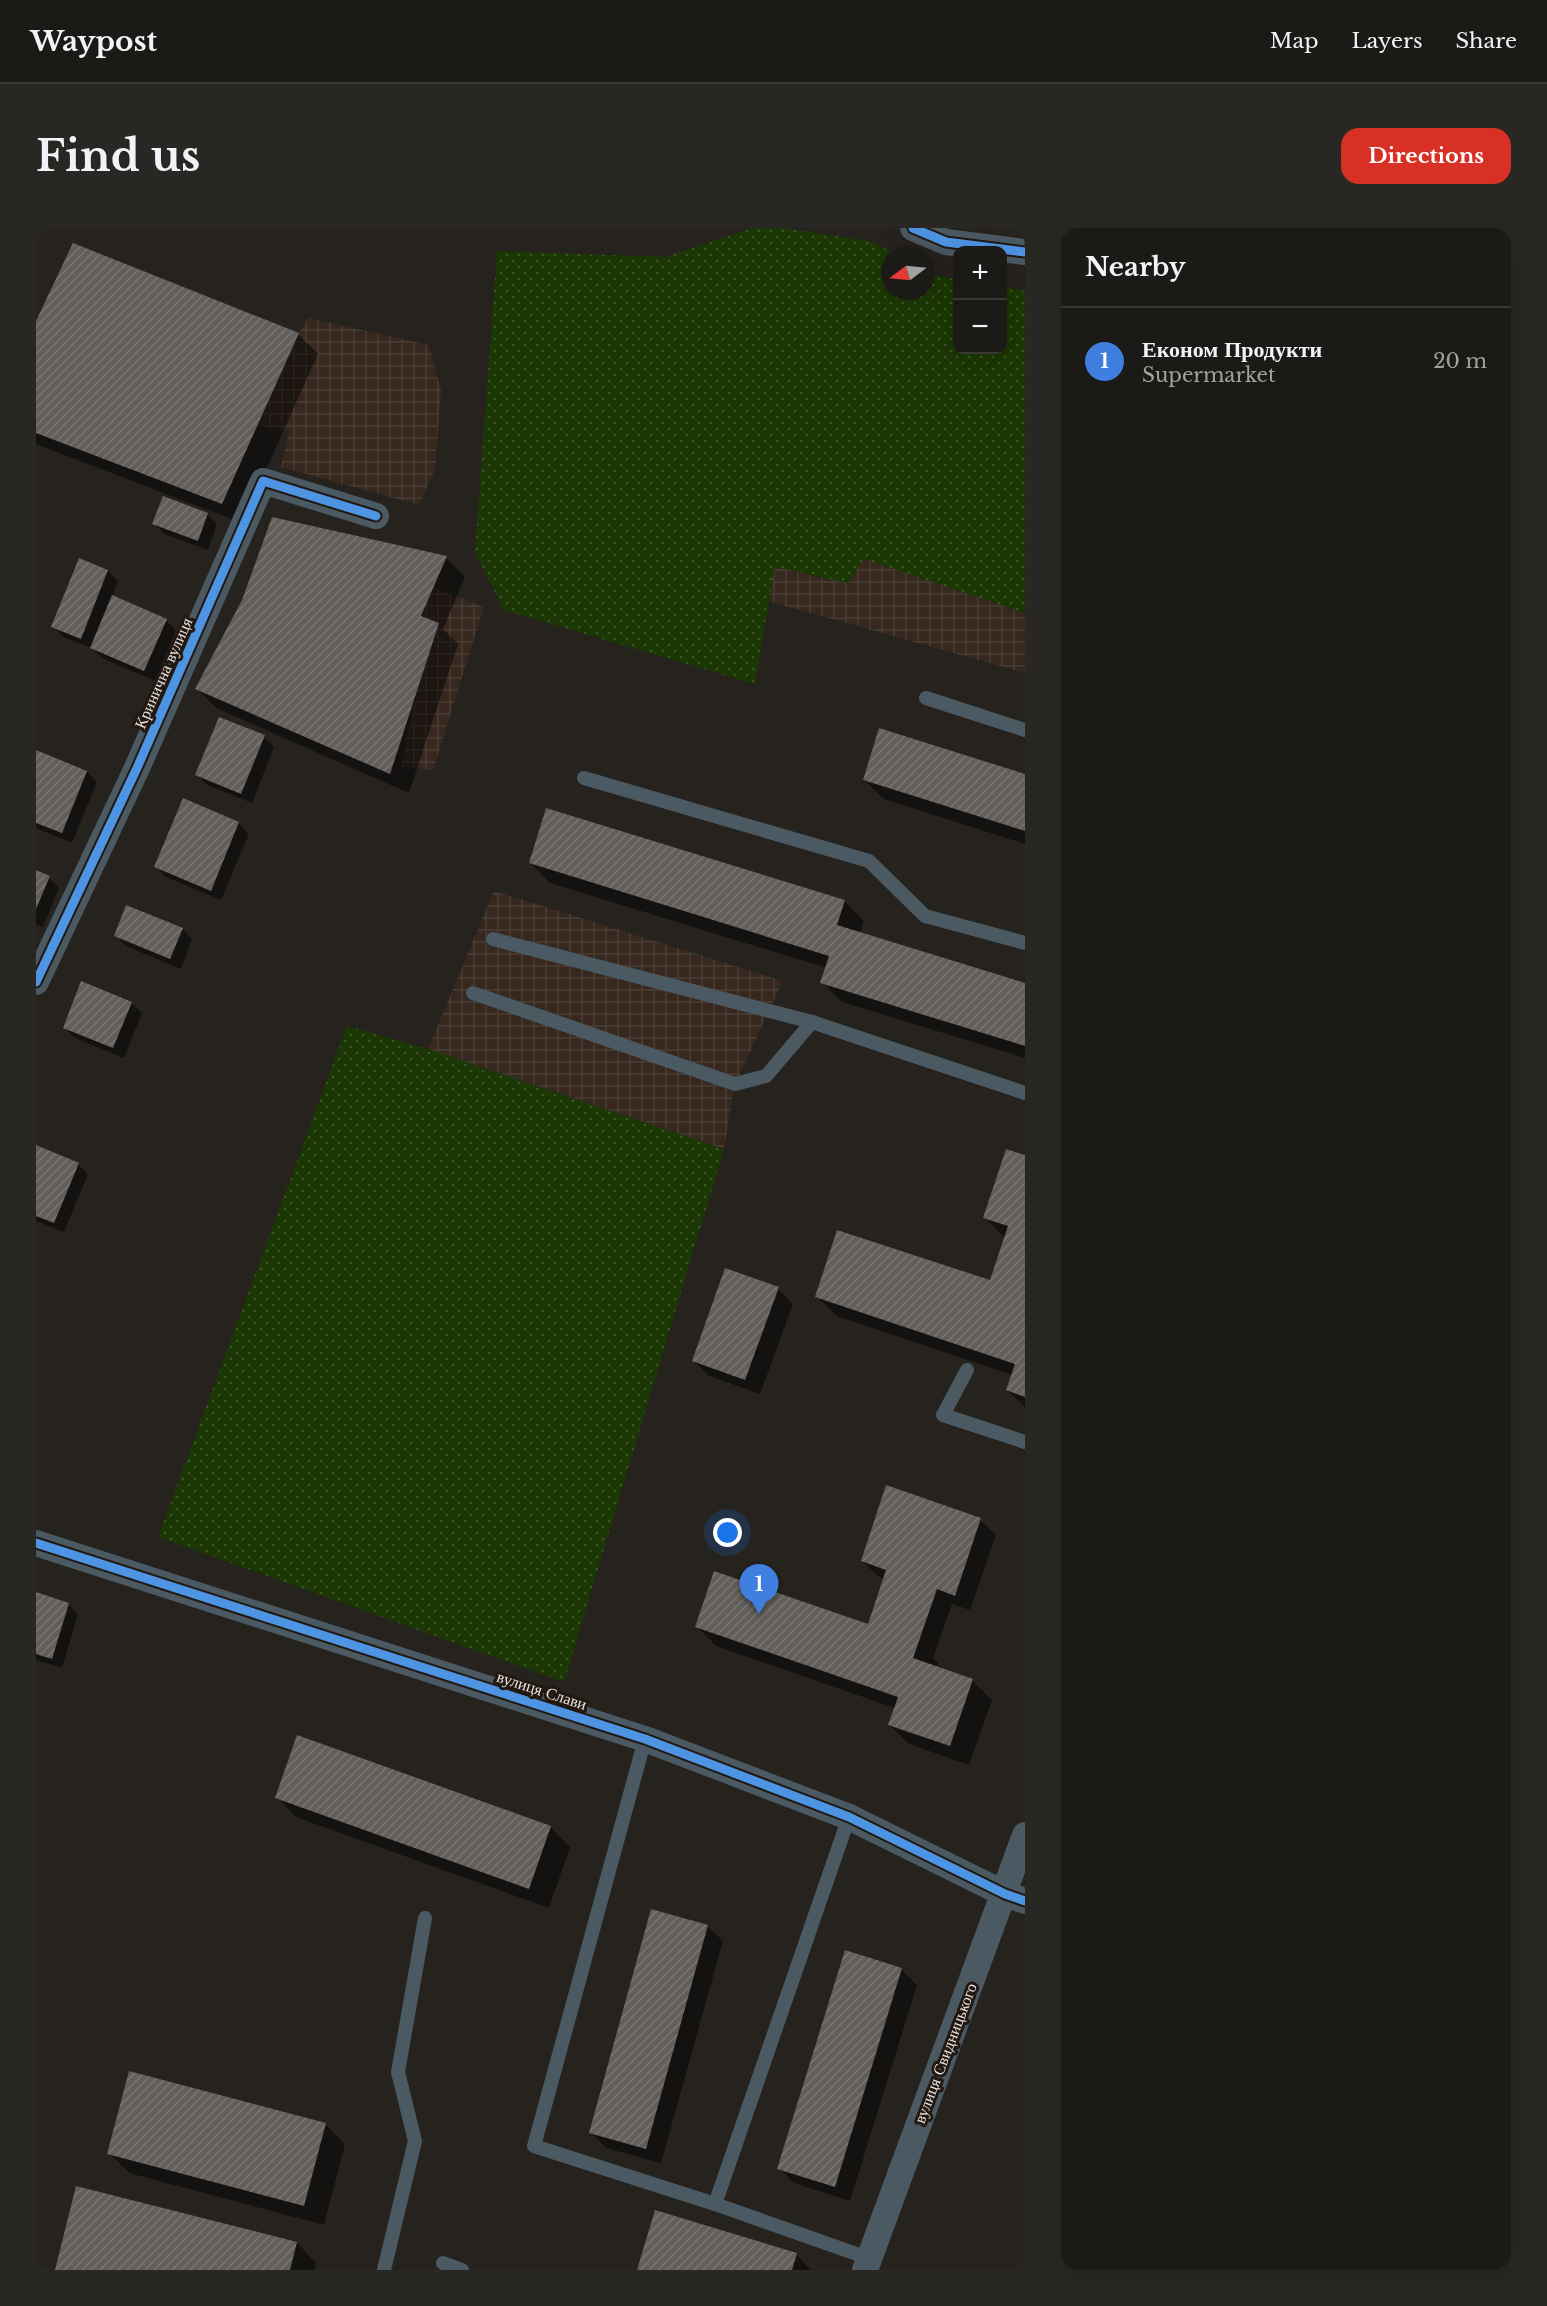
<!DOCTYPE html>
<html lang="en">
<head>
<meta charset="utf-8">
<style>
  :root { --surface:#1c1a16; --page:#292723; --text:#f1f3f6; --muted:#a0a1a1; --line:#3a3835; --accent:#d93025 }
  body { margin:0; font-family:"Libre Baskerville",serif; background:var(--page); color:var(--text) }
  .controls { position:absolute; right:18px; top:18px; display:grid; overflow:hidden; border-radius:12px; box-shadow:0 6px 24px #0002 }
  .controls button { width:54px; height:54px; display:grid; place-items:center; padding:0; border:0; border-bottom:2px solid var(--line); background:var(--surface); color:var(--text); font:30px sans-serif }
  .compass { position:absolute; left:845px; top:18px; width:54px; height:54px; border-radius:50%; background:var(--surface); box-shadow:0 6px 24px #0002; rotate:254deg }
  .you { position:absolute; left:692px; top:1305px; width:21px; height:21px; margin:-15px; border:4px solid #fff; border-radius:50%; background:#1a73e8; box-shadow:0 0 0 9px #1a73e833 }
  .badge { display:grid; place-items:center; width:39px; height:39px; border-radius:50%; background:var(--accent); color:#fff; font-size:20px; font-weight:700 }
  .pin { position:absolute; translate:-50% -50px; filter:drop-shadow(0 2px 3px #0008) }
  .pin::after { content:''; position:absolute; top:32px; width:21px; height:18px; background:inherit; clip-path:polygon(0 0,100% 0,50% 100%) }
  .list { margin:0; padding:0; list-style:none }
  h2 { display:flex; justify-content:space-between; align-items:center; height:78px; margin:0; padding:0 24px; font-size:26px }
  h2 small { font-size:20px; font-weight:400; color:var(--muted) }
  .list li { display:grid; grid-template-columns:39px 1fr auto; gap:18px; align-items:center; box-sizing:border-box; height:108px; padding:0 24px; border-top:2px solid var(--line) }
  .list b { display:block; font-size:22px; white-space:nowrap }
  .list p { margin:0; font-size:20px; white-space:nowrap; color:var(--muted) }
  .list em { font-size:20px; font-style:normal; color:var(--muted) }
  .map { position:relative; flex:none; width:989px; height:2042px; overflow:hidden; border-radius:18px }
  header { display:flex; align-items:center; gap:36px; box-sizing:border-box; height:84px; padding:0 30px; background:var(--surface); border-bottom:2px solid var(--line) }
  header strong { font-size:28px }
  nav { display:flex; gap:33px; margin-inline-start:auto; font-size:21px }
  .intro { display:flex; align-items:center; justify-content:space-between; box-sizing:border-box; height:144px; padding:0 36px }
  h1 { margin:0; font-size:42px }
  .button { padding:15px 27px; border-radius:18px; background:var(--accent); color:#fff; font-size:21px; font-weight:700 }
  main { display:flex; gap:36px; padding:0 36px }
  aside { flex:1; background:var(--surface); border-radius:18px; box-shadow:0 6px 24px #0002 }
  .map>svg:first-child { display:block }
  .industrial { fill:url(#industrial-grid) }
  .garden { fill:url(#garden-dots) }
  .shadow { fill:#0007 }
  .building { fill:url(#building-hatch) }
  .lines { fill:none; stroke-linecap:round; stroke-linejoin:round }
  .lane { stroke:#4b5963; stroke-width:14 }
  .street { stroke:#4b5963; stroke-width:26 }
  .cycleway-casing { stroke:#211811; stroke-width:13 }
  .cycleway { stroke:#4d94e3; stroke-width:9 }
  .labels { text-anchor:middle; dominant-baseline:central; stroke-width:6; stroke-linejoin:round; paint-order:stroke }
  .street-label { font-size:16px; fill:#ebe4df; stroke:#211811 }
</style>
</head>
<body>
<header>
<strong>Waypost</strong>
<nav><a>Map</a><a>Layers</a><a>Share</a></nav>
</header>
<div class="intro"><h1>Find us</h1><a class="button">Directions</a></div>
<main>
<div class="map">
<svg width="989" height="2042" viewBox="0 0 989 2042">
  <defs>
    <pattern id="industrial-grid" width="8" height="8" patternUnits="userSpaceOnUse" patternTransform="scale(1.5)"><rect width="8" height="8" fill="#36281e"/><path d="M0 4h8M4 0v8" fill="none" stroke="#4a3d34"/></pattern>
    <pattern id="garden-dots" width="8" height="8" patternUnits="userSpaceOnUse" patternTransform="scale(1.5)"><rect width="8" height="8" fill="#1b3704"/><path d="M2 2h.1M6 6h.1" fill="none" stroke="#3c5428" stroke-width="1.8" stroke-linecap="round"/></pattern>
    <pattern id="building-hatch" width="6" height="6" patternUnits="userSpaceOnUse" patternTransform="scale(1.5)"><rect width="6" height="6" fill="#625e5c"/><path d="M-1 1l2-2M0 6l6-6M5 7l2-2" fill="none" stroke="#797573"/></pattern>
  </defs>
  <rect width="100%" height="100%" fill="#26221e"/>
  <g class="industrial">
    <polygon points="272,90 393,117 405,163 399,241 383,277 245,239 253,203 221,197 263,105"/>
    <polygon points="828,330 989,385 989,445 732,373 739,339 812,355"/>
    <polygon points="397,359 448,379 397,542 365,539 383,453 403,395 385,388"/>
    <polygon points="458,663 747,753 699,856 688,921 392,821"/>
  </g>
  <g class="garden">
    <polygon points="716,0 748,0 837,14 861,27 854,27 854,63 890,63 890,42 901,48 921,51 921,122 966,122 967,59 989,63 989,385 828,331 812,355 739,339 719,456 468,382 439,324 461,23 629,29"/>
    <polygon points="311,798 392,821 688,921 528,1454 122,1309"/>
  </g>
  <g class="shadow">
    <polygon points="0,96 262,106 282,126 206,295 0,216"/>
    <polygon points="171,286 181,296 172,322 128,306 118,295"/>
    <polygon points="410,330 429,349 407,401 422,416 373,565 180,480 161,461"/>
    <polygon points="44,332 72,343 82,353 76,369 130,392 140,402 119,453 66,430 56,420 27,409 17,398"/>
    <polygon points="228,509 238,519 216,575 171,557 161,547"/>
    <polygon points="0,523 51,544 61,554 36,615 0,600"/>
    <polygon points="989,547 989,616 848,571 828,552"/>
    <polygon points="202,595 213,606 185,672 130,649 120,639"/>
    <polygon points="495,635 808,673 828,693 824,705 989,756 989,830 806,774 786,754 791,740 514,655"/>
    <polygon points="0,644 13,650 23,660 7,699 0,696"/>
    <polygon points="146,701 156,711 145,741 90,718 80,708"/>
    <polygon points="95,775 106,785 88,830 39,810 28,799"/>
    <polygon points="0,919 42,936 52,946 28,1004 0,993"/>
    <polygon points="989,929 989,1179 971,1162 976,1147 801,1088 781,1069 955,1054 968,1009 949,990"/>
    <polygon points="742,1061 757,1076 724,1166 673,1148 657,1132"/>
    <polygon points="944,1292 960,1307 934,1382 916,1376 897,1430 902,1435 900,1440 936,1452 956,1472 933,1537 873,1516 853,1497 859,1480 680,1418 660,1398 838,1400 849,1351 842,1348 826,1333"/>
    <polygon points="0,1366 32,1376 42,1386 26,1440 0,1432"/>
    <polygon points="262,1509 515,1600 534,1619 513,1680 260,1589 241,1569"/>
    <polygon points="671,1698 687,1713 625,1935 570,1920 555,1905"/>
    <polygon points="810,1724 866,1742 881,1757 814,1973 758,1955 743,1940"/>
    <polygon points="289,1896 309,1916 288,1997 93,1945 73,1925"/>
    <polygon points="261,2015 280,2035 278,2042 21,2042"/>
    <polygon points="760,2026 775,2042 603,2042"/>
  </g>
  <g class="building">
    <polygon points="37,15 263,105 186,276 0,205 0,93"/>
    <polygon points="127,268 172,285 162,313 116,296"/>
    <polygon points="236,289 411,328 385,388 403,395 354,546 159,461 206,372"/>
    <polygon points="43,330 72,342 45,411 15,399"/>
    <polygon points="76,367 131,391 108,443 54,420"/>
    <polygon points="183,489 229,507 205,566 159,547"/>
    <polygon points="843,500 989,546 989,603 827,552"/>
    <polygon points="0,522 51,543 26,605 0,595"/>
    <polygon points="147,570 203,594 175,663 118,639"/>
    <polygon points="510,580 809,672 801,697 989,755 989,818 784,755 793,728 493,635"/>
    <polygon points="0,642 14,648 0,681"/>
    <polygon points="90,677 147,700 134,731 78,708"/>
    <polygon points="45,753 96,774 77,820 27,800"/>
    <polygon points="0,917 43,935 18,995 0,988"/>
    <polygon points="970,921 989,927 989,1169 970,1162 979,1136 779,1069 801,1002 954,1052 972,998 947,990"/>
    <polygon points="689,1040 743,1059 709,1152 656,1133"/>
    <polygon points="850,1257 945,1290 919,1368 901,1361 877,1430 937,1451 914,1518 852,1497 862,1469 659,1399 678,1343 832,1396 850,1342 825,1333"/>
    <polygon points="0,1364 33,1375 16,1431 0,1426"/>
    <polygon points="261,1507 515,1598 493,1661 239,1570"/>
    <polygon points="615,1681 672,1697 610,1921 553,1905"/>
    <polygon points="809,1722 866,1740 799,1959 741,1941"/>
    <polygon points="93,1843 290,1895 268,1978 71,1926"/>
    <polygon points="40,1958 261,2014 254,2042 19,2042"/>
    <polygon points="619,1982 761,2025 756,2042 601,2042"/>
  </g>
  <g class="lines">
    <g class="lane">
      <polyline points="890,470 989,502"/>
      <polyline points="548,550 833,633 889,688 989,715"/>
      <polyline points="457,711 776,794"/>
      <polyline points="437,765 699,856 730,848 776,794 989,865"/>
      <polyline points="931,1142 907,1187 989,1214"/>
      <polyline points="609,1511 498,1918 679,1976 832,2030"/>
      <polyline points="679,1976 813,1589"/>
      <polyline points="407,2035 426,2042"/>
      <polyline points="348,2042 379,1913 362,1844 389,1690"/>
    </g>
    <g class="street">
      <polyline points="877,0 910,14 989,24"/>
      <polyline points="0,754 101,540 227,253 340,288"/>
      <polyline points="0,1315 609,1511 813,1589 969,1666 989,1673"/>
      <polyline points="829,2042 989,1607"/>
    </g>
    <defs>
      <g id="cycleway">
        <polyline points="877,0 910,14 989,24"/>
        <polyline points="0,754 101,540 227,253 340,288"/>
        <polyline points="0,1315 609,1511 813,1589 969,1666 989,1673"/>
      </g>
    </defs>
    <use href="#cycleway" class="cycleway-casing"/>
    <use href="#cycleway" class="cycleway"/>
  </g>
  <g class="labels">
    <g class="street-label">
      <text transform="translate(127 445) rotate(-66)">Кринична вулиця</text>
      <text transform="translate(506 1462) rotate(18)">вулиця Слави</text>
      <text transform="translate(909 1825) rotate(-69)">вулиця Свидницького</text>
    </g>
  </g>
</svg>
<div class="controls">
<button>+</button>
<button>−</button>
</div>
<svg class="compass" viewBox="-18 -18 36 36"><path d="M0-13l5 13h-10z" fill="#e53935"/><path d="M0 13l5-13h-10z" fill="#a0a1a1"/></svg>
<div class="you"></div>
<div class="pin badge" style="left:723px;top:1386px;background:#3f7fe0">1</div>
</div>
<aside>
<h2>Nearby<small></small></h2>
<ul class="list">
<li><span class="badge" style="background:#3f7fe0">1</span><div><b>Економ Продукти</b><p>Supermarket</p></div><em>20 m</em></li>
</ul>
</aside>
</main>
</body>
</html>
